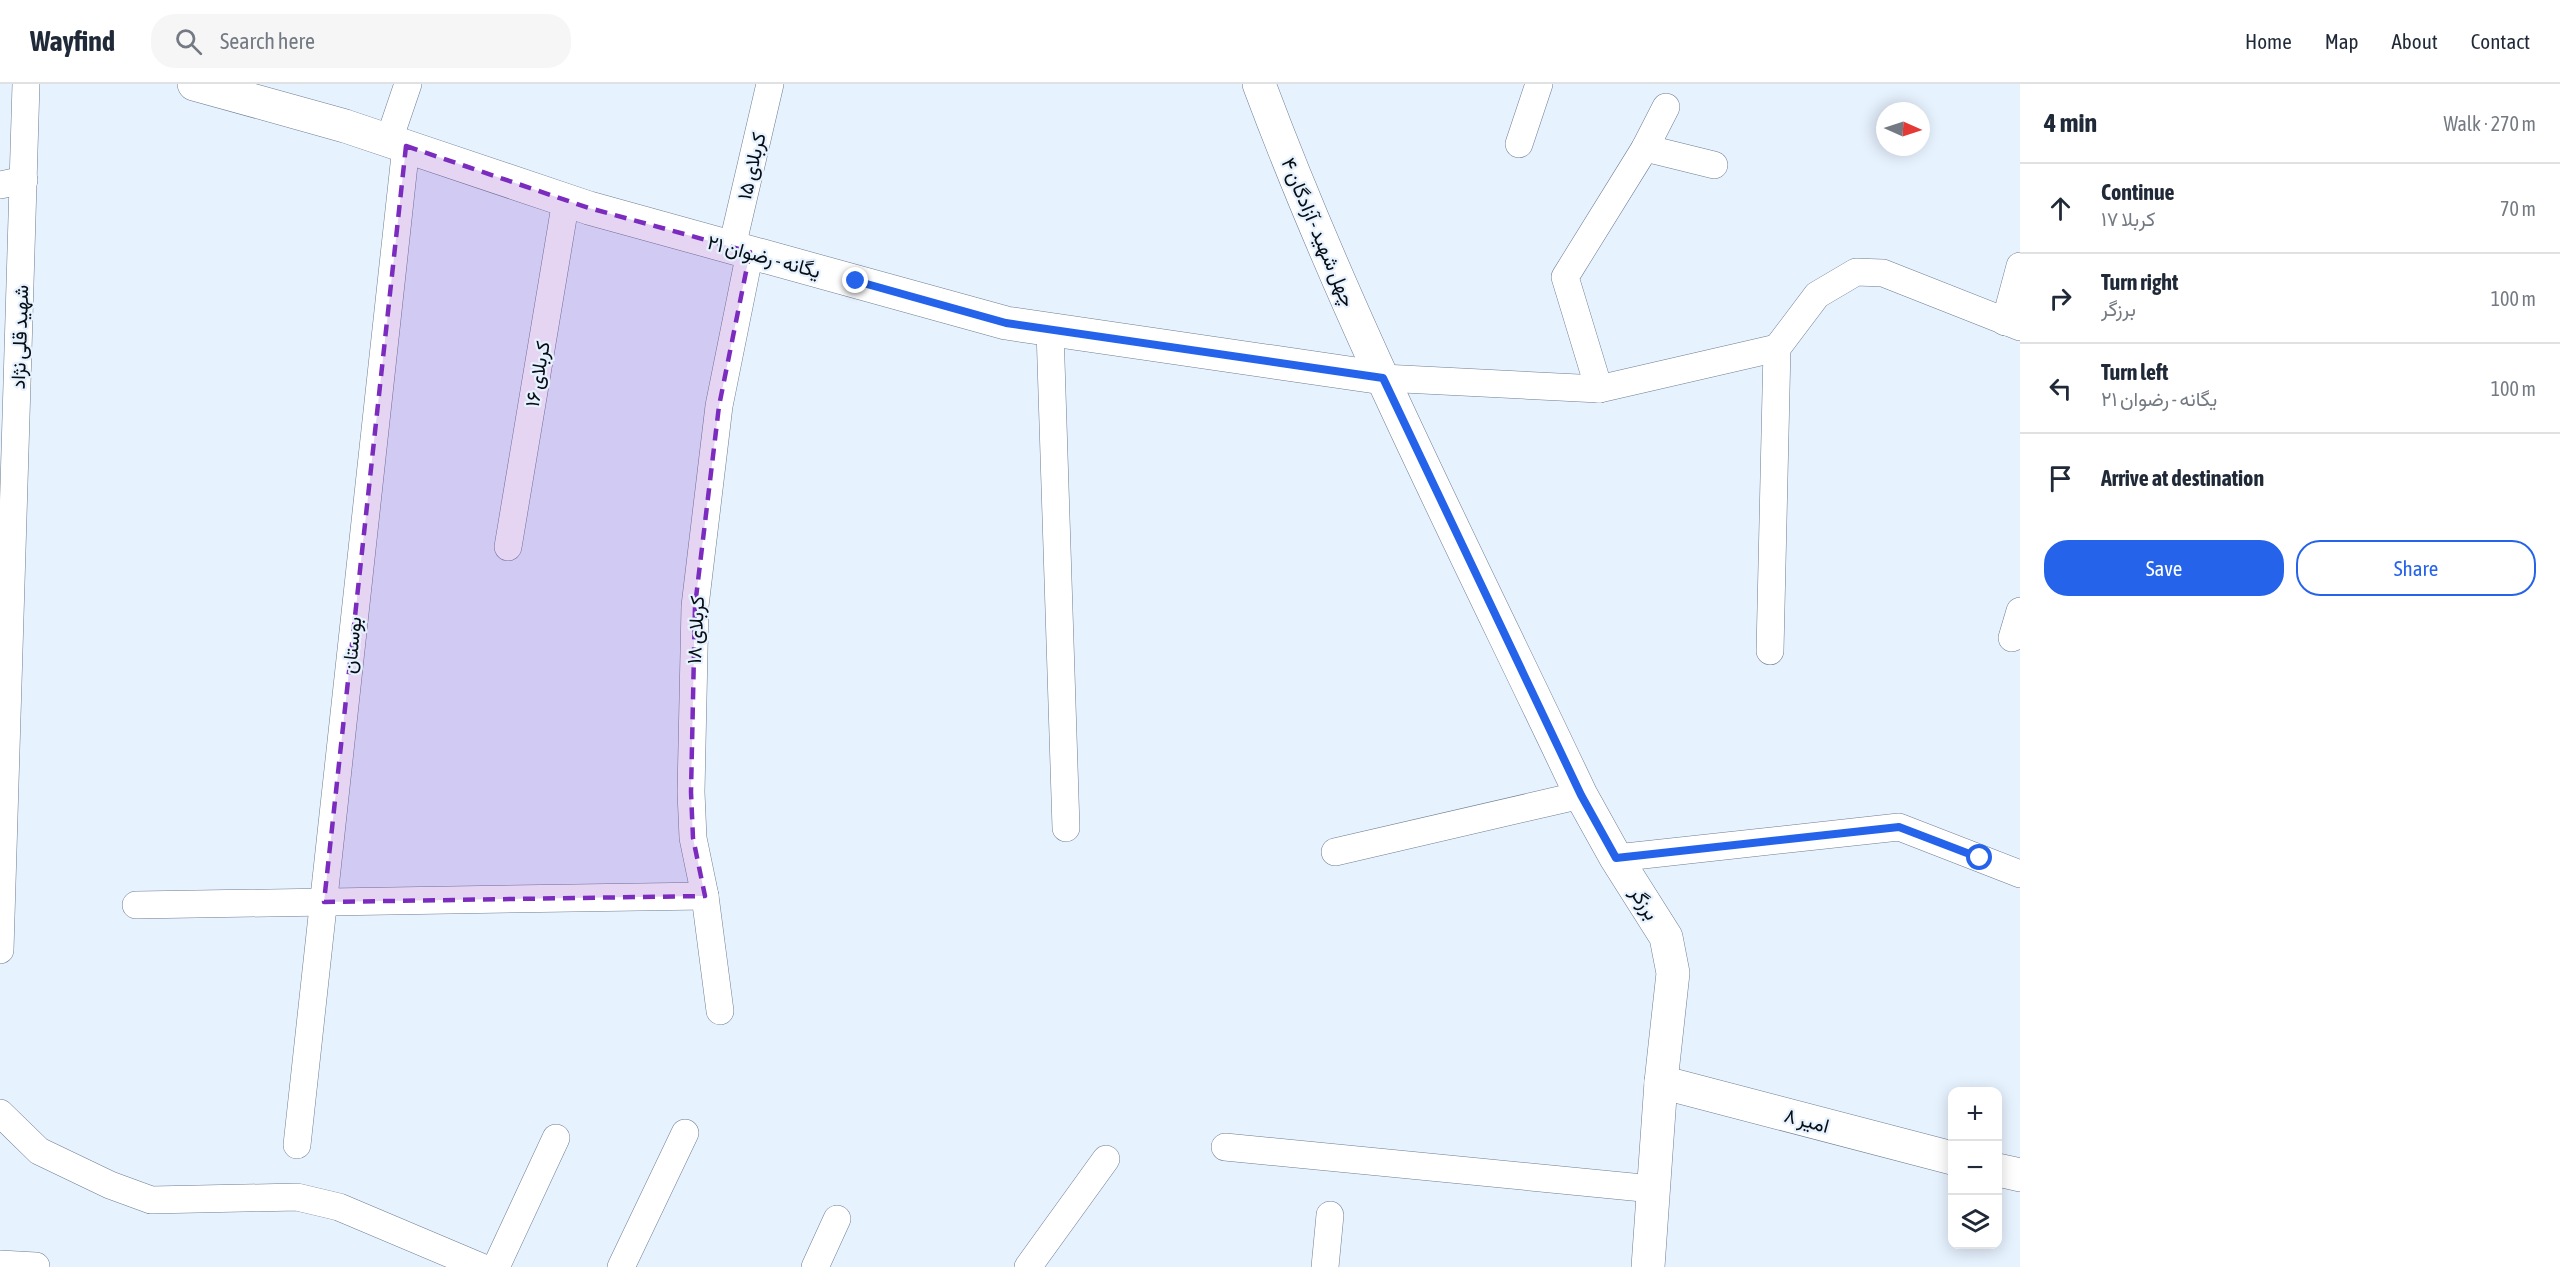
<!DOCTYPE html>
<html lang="en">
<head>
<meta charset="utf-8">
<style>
  :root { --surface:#fff; --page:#f6f6f7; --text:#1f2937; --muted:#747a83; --line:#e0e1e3; --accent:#2563eb }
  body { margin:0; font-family:"Asap Condensed",Vazirmatn,sans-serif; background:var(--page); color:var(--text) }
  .controls { position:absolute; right:18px; bottom:18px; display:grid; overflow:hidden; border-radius:12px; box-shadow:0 3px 15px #0003 }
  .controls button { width:54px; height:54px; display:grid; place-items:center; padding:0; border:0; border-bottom:2px solid var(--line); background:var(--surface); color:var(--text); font:30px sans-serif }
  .compass { position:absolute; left:1876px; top:18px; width:54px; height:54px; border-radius:50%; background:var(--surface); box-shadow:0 3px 15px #0003; rotate:93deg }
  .stop { position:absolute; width:18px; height:18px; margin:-14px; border:4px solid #2563eb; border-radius:50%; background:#fff }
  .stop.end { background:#2563eb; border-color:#fff; box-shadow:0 2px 6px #0008 }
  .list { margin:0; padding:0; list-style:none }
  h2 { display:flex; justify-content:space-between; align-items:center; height:78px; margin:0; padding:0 24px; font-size:26px }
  h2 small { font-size:20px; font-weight:400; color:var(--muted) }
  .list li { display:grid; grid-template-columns:39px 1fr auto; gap:18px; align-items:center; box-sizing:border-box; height:90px; padding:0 24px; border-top:2px solid var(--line) }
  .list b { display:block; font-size:22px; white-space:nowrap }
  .list p { margin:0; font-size:20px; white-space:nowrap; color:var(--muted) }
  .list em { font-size:20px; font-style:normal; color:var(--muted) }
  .actions { display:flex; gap:12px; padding:18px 24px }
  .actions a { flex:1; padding:14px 0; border:2px solid var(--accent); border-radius:24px; text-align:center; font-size:21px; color:var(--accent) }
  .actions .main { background:var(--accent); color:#fff }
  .icon { flex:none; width:33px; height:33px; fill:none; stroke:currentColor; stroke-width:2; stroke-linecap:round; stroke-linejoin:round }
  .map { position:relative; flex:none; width:2020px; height:1183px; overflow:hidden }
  header { display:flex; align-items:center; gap:36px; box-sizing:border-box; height:84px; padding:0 30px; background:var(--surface); border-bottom:2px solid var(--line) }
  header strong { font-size:28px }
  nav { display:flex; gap:33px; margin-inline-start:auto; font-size:21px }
  .search { width:420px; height:54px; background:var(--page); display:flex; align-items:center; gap:15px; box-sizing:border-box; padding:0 21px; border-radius:24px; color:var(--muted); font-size:22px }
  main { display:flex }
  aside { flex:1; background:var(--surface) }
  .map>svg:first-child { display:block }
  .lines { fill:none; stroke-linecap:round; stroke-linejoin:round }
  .minor-casing { stroke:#6d7d91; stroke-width:28 }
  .tertiary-casing { stroke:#6d7d91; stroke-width:34 }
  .minor { stroke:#fff; stroke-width:27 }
  .tertiary { stroke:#fff; stroke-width:33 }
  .route { stroke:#2563eb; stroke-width:8 }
  .marked { fill:#7b2cbf; fill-opacity:0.2; stroke:#7b2cbf; stroke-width:4.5; stroke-dasharray:12 8; stroke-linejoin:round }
  .labels { text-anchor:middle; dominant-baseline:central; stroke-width:4.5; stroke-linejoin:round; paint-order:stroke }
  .street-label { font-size:20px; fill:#070d14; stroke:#e7f2ff }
</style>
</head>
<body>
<header>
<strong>Wayfind</strong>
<div class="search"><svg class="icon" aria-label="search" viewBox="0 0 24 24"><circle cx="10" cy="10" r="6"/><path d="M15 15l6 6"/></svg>Search here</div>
<nav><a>Home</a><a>Map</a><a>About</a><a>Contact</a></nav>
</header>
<main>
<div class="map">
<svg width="2020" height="1183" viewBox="0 0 2020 1183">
  <rect width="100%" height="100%" fill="#e7f2ff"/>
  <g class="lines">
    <defs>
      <g id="minor">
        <polyline points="389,56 408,0"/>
        <polyline points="1519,60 1539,0"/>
        <polyline points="1645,64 1714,81"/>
        <polyline points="0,101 24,96"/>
        <polyline points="732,163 770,0"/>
        <polyline points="2005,238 2020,182"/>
        <polyline points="1050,246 1066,744"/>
        <polyline points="1383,294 1599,305 1777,264"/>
        <polyline points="1599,305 1565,193 1645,64 1666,23"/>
        <polyline points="508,463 566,116"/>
        <polyline points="2012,554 2020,527"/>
        <polyline points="1770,567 1777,264 1817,211 1856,188 1883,189 2020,243"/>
        <polyline points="1335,768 1581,711"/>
        <polyline points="1616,774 1899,743 2020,790"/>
        <polyline points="136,821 705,812"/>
        <polyline points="0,866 26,0"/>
        <polyline points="720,927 705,812 693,754 691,708 695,522 719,322 750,168"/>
        <polyline points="0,1029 39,1067 110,1101 151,1116 297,1113 339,1123 481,1183"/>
        <polyline points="297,1061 406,62"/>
        <polyline points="1225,1063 1653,1105"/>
        <polyline points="0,1180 36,1182"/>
        <polyline points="496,1183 556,1054"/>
        <polyline points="621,1183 685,1049"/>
        <polyline points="815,1183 837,1135"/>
        <polyline points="1028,1183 1106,1075"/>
        <polyline points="1325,1183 1330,1131"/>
      </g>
      <g id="tertiary">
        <polyline points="194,0 345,42 589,124 1006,239 1383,294"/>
        <path d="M1259,0C1350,244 1470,476 1581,711L1616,774L1666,853L1673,889L1661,998L1648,1183"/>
        <polyline points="1661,998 1952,1074"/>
        <polyline points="1998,1086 2020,1091"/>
      </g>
    </defs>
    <use href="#minor" class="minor-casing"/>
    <use href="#tertiary" class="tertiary-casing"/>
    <use href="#minor" class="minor"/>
    <use href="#tertiary" class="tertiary"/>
  </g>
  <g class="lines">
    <polyline class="route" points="856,197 1006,239 1383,294 1581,711 1616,774 1899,743 1980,774"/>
  </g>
  <path class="marked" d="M406,62L589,124L750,168L719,322L695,522L691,708L693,754L705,812L324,818Z"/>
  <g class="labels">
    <g class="street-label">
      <text transform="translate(751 82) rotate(-77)">کربلای ۱۵</text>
      <text transform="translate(1319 148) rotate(67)">چهل شهید - آزادگان ۴</text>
      <text transform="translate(764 172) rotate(15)">یگانه - رضوان ۲۱</text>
      <text transform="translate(19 253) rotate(-88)">شهید قلی نژاد</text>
      <text transform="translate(537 290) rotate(-80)">کربلای ۱۶</text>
      <text transform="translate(695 546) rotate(-87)">کربلای ۱۸</text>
      <text transform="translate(351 561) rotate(-84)">بوستان</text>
      <text transform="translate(1645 819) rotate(58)">برزگر</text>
      <text transform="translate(1807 1036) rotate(15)">امیر ۸</text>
    </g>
  </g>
</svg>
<div class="controls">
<button>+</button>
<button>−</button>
<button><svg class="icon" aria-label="layers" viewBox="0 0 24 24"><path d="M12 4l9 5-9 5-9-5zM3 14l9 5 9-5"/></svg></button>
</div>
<svg class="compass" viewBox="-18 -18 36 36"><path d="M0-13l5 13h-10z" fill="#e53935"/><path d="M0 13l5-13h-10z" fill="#747a83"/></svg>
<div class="stop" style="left:1980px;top:774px"></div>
<div class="stop end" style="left:856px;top:197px"></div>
</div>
<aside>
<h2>4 min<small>Walk · 270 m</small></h2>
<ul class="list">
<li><svg class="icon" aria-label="ahead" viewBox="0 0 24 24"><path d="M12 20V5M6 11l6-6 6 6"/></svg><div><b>Continue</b><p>کربلا ۱۷</p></div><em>70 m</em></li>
<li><svg class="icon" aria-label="right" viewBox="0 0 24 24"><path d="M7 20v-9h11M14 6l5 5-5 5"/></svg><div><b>Turn right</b><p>برزگر</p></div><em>100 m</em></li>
<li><svg class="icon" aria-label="left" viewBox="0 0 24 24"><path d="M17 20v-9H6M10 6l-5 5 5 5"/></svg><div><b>Turn left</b><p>یگانه - رضوان ۲۱</p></div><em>100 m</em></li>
<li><svg class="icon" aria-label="arrive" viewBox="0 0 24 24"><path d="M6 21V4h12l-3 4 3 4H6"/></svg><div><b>Arrive at destination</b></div></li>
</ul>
<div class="actions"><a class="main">Save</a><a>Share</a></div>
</aside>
</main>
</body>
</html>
